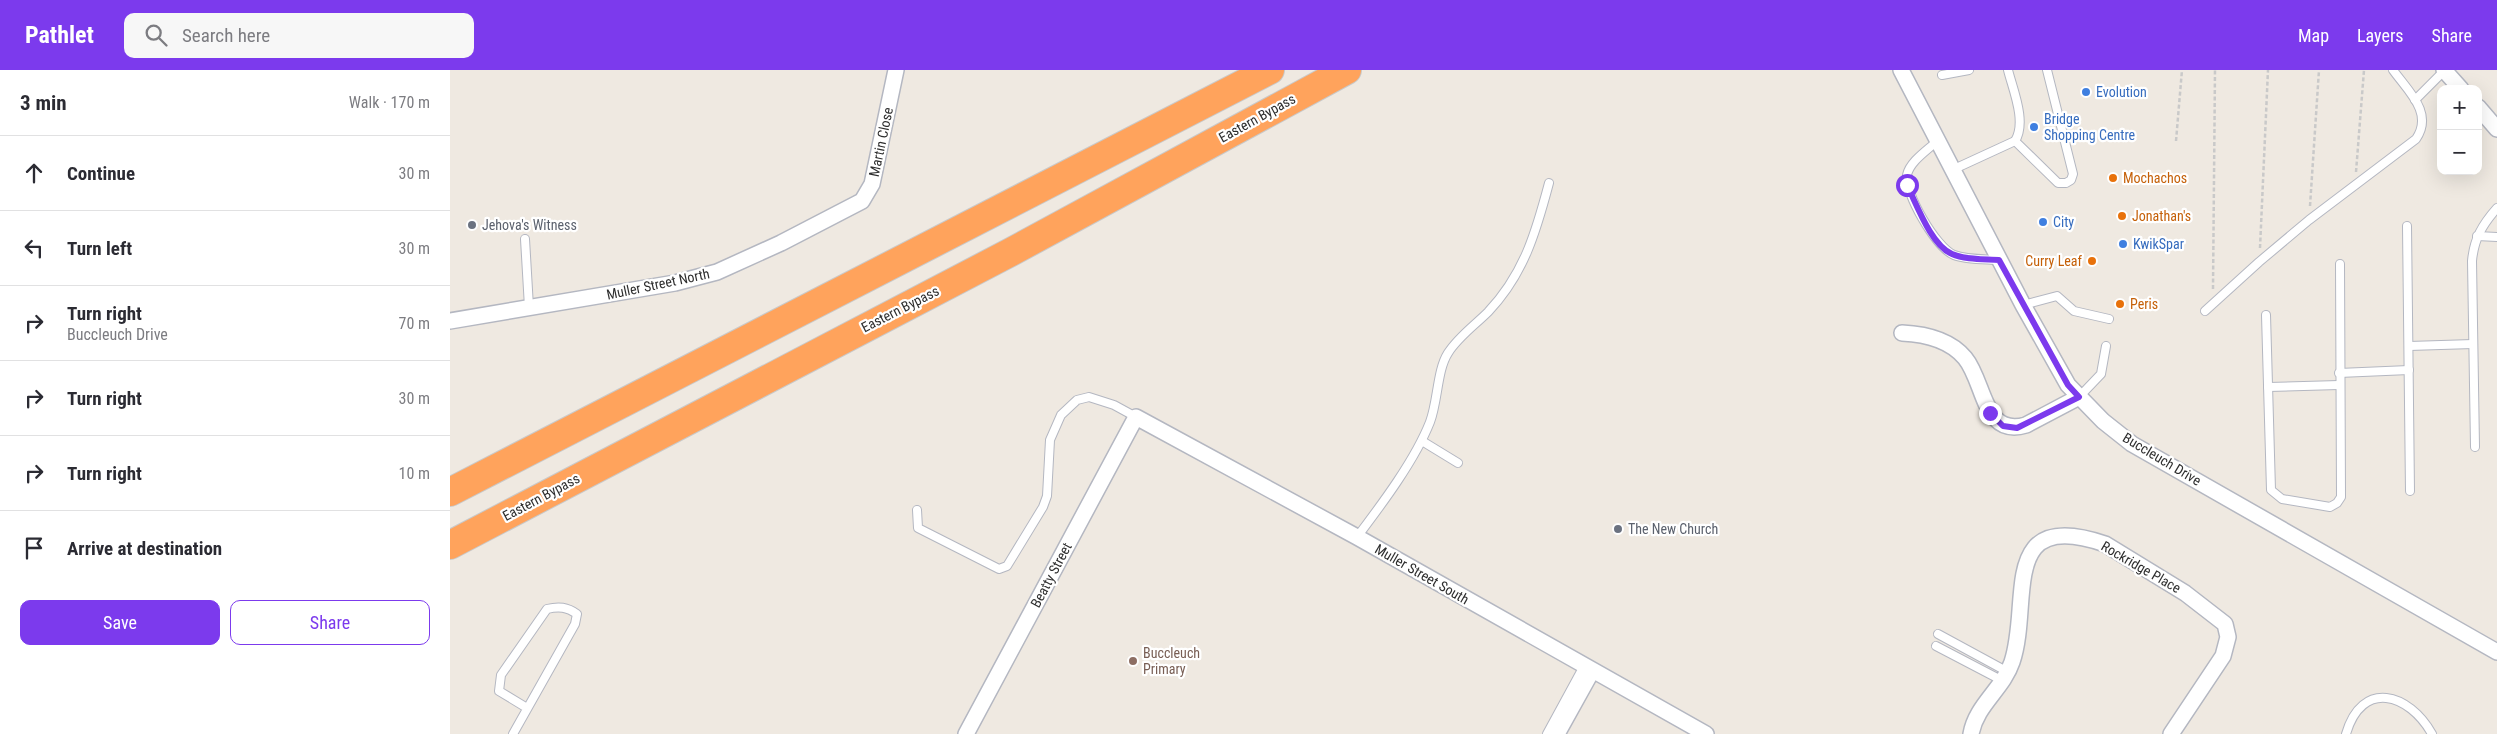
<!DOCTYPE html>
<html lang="en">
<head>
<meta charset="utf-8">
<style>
  :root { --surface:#fff; --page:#f7f7f7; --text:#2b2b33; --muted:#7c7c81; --line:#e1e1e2; --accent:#7c3aed }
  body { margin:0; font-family:"Roboto Condensed",sans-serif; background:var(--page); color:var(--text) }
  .controls { position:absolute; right:15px; top:15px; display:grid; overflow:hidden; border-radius:10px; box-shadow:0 5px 20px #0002 }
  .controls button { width:45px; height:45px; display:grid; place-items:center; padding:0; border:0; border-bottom:1px solid var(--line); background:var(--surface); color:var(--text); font:25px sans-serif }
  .stop { position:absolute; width:15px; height:15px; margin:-11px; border:4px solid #7c3aed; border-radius:50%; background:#fff }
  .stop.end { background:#7c3aed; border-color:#fff; box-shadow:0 1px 5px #0008 }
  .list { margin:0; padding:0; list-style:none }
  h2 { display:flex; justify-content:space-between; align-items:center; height:65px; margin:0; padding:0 20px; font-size:21px }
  h2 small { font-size:16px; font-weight:400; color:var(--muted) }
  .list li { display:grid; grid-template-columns:32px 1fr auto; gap:15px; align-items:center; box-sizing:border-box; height:75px; padding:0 20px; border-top:1px solid var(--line) }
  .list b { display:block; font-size:19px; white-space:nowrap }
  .list p { margin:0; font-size:16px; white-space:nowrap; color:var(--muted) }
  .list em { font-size:16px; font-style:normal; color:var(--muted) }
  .actions { display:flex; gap:10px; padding:15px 20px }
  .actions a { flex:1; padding:11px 0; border:1px solid var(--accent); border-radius:10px; text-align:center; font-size:18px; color:var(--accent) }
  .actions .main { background:var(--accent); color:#fff }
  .icon { flex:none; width:28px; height:28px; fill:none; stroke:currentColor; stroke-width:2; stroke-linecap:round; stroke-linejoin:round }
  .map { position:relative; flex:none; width:2047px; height:664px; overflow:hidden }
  header { display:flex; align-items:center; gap:30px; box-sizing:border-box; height:70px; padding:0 25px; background:var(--accent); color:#fff }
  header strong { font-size:24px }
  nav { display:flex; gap:28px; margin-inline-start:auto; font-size:18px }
  .search { width:350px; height:45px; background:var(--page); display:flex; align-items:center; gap:12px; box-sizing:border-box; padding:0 18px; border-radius:10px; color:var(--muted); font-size:19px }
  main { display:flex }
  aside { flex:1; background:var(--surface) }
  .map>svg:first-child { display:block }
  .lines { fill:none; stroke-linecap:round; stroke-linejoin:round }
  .lane-casing { stroke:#b4b7c1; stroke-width:10 }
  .street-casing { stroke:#b4b7c1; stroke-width:18 }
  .highway-casing { stroke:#c9c9c9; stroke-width:30 }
  .path { stroke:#c9c9c9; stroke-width:2.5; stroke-dasharray:4 2.5; stroke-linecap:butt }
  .lane { stroke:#fff; stroke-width:8 }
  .street { stroke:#fff; stroke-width:15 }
  .highway { stroke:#ffa35c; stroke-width:28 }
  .route { stroke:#7c3aed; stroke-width:6 }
  .shop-dot { fill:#3f7fe0; stroke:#fff; stroke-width:2 }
  .food-dot { fill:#e8710a; stroke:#fff; stroke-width:2 }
  .worship-dot { fill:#6b7280; stroke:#fff; stroke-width:2 }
  .education-dot { fill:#8d6e63; stroke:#fff; stroke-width:2 }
  .labels { text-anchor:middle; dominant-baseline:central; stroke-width:4.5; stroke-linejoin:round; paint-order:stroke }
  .shop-label { font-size:14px; fill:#366cbe; stroke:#fff; text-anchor:start }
  .street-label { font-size:14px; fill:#2e2e2e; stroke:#fff }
  .food-label { font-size:14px; fill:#c56008; stroke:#fff; text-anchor:start }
  .worship-label { font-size:14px; fill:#5b616d; stroke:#fff; text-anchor:start }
  .education-label { font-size:14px; fill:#785e54; stroke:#fff; text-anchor:start }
</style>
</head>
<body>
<header>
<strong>Pathlet</strong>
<div class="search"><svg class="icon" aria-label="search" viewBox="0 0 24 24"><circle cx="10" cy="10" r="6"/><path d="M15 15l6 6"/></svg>Search here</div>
<nav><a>Map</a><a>Layers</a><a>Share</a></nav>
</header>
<main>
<aside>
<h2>3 min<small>Walk · 170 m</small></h2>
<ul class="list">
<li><svg class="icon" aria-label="ahead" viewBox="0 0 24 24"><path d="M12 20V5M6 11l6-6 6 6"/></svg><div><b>Continue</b></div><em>30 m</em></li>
<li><svg class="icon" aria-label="left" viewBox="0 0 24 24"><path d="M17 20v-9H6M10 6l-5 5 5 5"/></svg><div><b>Turn left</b></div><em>30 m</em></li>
<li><svg class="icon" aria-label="right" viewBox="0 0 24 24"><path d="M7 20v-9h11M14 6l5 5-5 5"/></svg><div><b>Turn right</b><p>Buccleuch Drive</p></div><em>70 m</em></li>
<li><svg class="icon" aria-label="right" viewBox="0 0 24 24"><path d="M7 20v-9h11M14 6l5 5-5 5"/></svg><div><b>Turn right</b></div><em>30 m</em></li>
<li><svg class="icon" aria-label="right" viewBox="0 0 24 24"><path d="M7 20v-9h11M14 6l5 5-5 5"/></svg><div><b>Turn right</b></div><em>10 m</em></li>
<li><svg class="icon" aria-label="arrive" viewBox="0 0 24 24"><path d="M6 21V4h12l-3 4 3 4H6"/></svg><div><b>Arrive at destination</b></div></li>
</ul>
<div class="actions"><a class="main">Save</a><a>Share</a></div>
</aside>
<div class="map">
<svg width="2047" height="664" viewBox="0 0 2047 664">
  <rect width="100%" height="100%" fill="#efe9e1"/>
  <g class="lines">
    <defs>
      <g id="lane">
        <polyline points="1492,5 1519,0"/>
        <polyline points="1965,30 1995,0"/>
        <path d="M1487,71C1478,80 1460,91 1457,105C1454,122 1486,178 1504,185C1517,190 1535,189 1549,190"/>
        <polyline points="1565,71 1608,113 1616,113 1621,110 1623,104 1597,0"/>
        <path d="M1502,100L1565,71C1577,52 1563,20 1558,0"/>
        <polyline points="1957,156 1960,421"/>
        <polyline points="2027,166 2047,167"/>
        <polyline points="75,169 79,237"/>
        <polyline points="1573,235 1607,226 1624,241 1659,249"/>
        <path d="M1755,241L1809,192L1859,150L1966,69C1984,43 1958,21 1943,0"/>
        <polyline points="1816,245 1821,420 1832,429 1880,437 1887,433 1891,427 1890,194"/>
        <polyline points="1959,276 2023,274"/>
        <polyline points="1889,303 1959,300"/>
        <polyline points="1818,317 1889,315"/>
        <polyline points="1629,327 1651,304 1656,276"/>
        <polyline points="972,371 1008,393"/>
        <path d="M2025,377L2022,191C2024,169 2032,155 2047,138"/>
        <polyline points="467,440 468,458 549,499 557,496 593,437 597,426 600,370 611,345 627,330 639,327 664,335 686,347"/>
        <path d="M907,467C932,434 965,390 980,352C988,331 987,300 998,283C1008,267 1025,255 1038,242C1074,204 1086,162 1099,113"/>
        <polyline points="1488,564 1558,602"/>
        <polyline points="1486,576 1553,611"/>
        <path d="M63,664L125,554L127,544C117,537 109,536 97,539L51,605L49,621L77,638"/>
        <polyline points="1097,664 1134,596"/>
        <path d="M1896,664C1912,609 1959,623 1982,664"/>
      </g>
      <g id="street">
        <polyline points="1451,0 1573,235 1618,315 1653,351 1682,374 2047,582"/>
        <polyline points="1994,0 2011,19"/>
        <polyline points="2028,37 2047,59"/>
        <polyline points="0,251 225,213 267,202 331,173 412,131 422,114 446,0"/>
        <path d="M1452,263C1474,264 1500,270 1515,288C1535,312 1533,368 1576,355L1629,327"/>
        <polyline points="516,664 686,347 907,467 1256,664"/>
        <polyline points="1107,664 1142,601"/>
        <path d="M1521,664C1526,635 1553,619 1562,592C1582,533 1547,437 1655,474L1735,523L1775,554L1778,567L1773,586L1721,664"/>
      </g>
      <g id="highway">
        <polyline points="0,422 820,0"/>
        <polyline points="0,475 561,182 897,0"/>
      </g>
    </defs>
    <use href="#lane" class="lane-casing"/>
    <use href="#street" class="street-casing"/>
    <use href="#highway" class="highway-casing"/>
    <g class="path">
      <polyline points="1726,71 1732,0"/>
      <polyline points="1906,102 1914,0"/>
      <polyline points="1860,136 1869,0"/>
      <polyline points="1810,178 1818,0"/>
      <polyline points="1763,219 1765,0"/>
    </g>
    <use href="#lane" class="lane"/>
    <use href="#street" class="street"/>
    <use href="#highway" class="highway"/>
  </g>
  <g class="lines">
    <path class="route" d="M1457,115C1467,135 1481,175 1502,184C1515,190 1534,189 1549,190L1618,315L1629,327L1567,358L1553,356L1540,343"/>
  </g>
  <g class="shop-dot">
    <circle cx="1636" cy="22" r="5"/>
    <circle cx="1584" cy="57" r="5"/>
    <circle cx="1593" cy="152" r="5"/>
    <circle cx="1673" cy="174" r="5"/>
  </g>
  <g class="food-dot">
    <circle cx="1663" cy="108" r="5"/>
    <circle cx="1672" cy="146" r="5"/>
    <circle cx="1642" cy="191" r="5"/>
    <circle cx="1670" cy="234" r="5"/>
  </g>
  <g class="worship-dot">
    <circle cx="22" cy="155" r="5"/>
    <circle cx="1168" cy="459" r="5"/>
  </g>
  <circle class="education-dot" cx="683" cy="591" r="5"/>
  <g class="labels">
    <g class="shop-label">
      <text x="1646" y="22">Evolution</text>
      <text x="1594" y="49">Bridge<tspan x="1594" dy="16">Shopping Centre</tspan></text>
      <text x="1603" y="152">City</text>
      <text x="1683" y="174">KwikSpar</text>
    </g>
    <g class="street-label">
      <text transform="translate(807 48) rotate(-29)">Eastern Bypass</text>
      <text transform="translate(431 72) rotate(-78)">Martin Close</text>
      <text transform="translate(208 214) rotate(-12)">Muller Street North</text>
      <text transform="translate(450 239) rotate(-27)">Eastern Bypass</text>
      <text transform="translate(1712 389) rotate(31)">Buccleuch Drive</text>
      <text transform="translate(91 427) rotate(-28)">Eastern Bypass</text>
      <text transform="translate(1691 497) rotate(30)">Rockridge Place</text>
      <text transform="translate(972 504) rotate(30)">Muller Street South</text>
      <text transform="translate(601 505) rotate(-62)">Beatty Street</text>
    </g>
    <g class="food-label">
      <text x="1673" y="108">Mochachos</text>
      <text x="1682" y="146">Jonathan's</text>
      <text x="1632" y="191" text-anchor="end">Curry Leaf</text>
      <text x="1680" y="234">Peris</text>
    </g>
    <g class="worship-label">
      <text x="32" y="155">Jehova's Witness</text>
      <text x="1178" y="459">The New Church</text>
    </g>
    <g class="education-label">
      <text x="693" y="583">Buccleuch<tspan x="693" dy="16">Primary</tspan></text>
    </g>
  </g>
</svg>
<div class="controls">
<button>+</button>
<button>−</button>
</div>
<div class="stop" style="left:1457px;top:115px"></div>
<div class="stop end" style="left:1540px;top:343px"></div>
</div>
</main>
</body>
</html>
